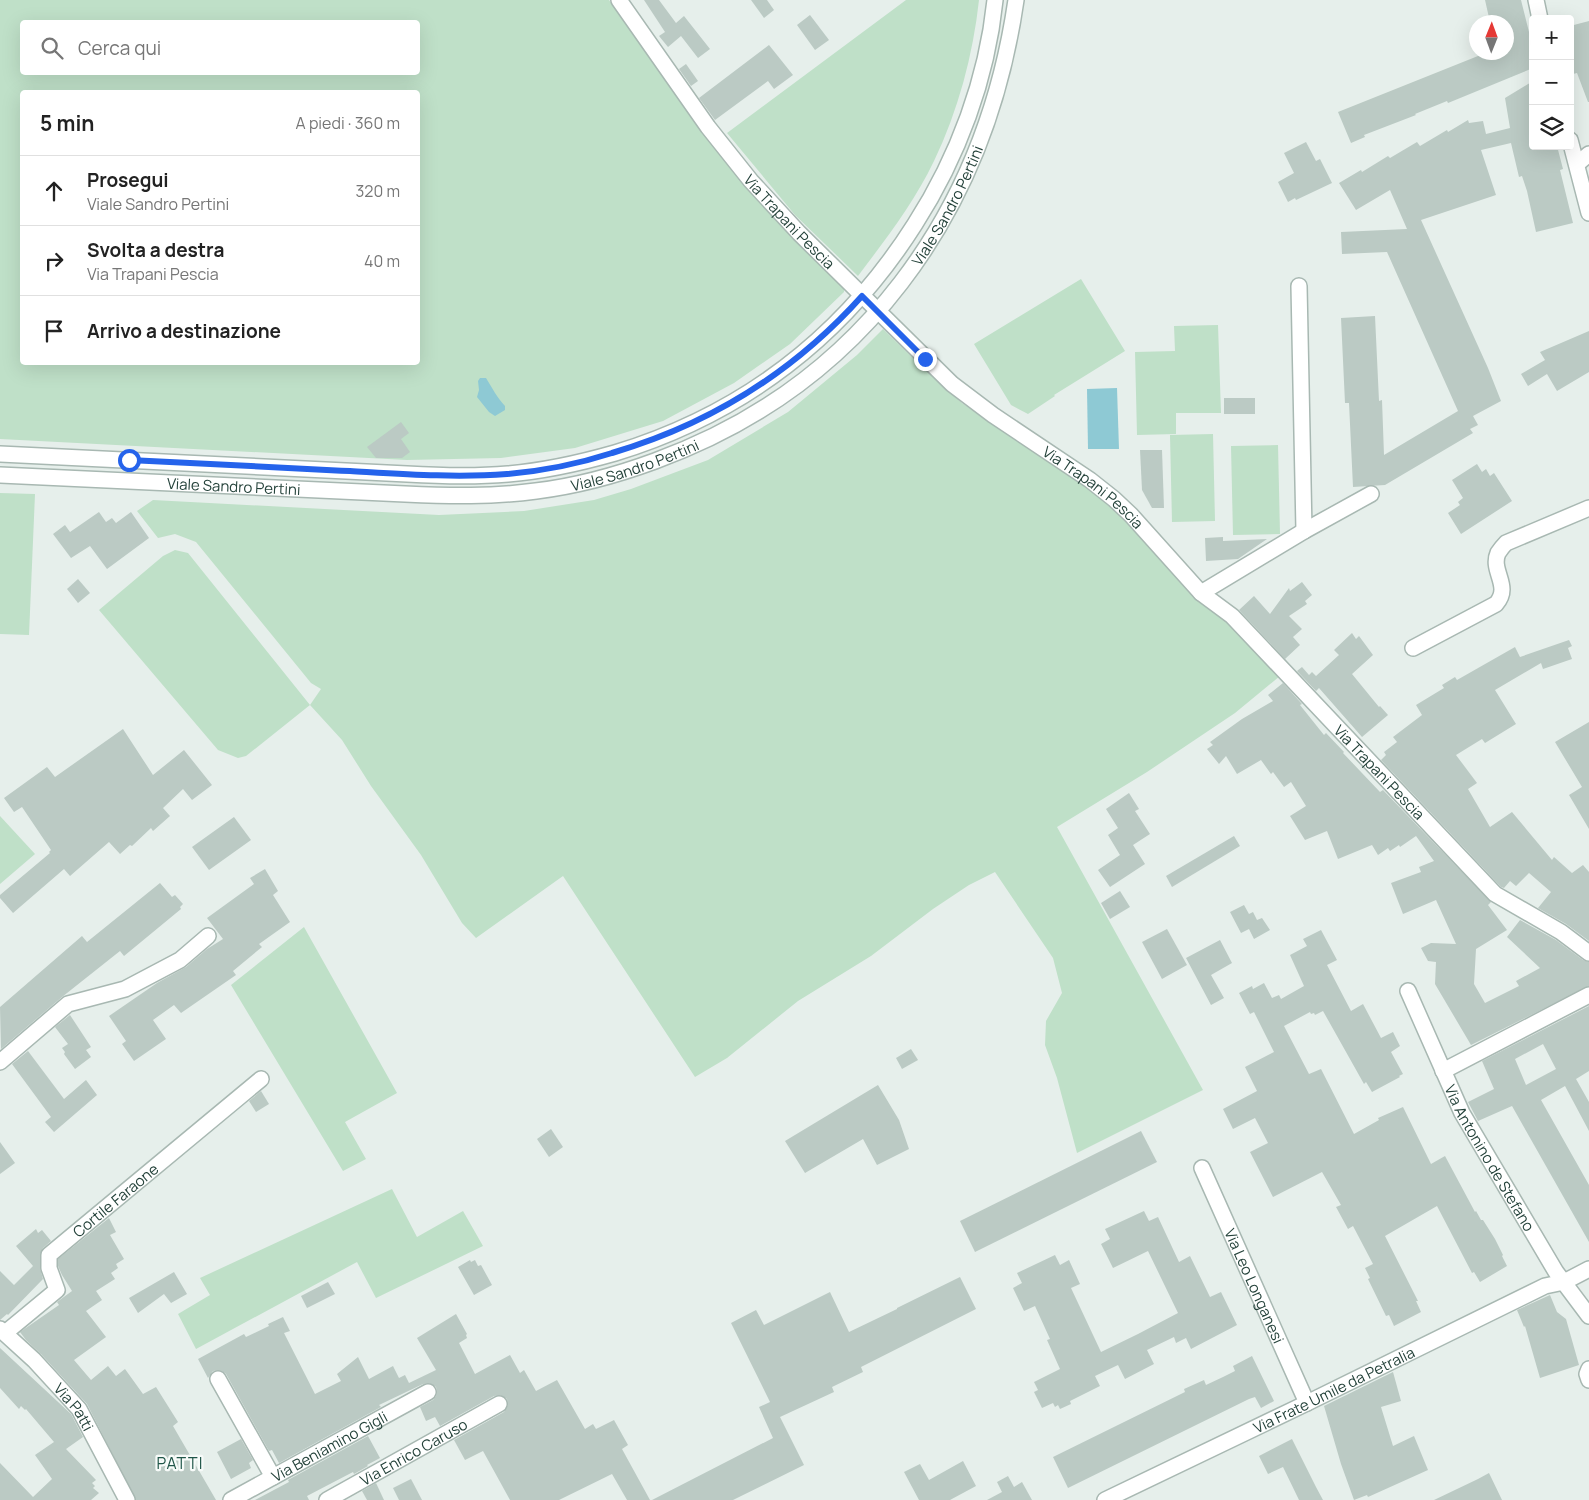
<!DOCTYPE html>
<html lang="it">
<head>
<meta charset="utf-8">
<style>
  :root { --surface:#fff; --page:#f6f6f6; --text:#222; --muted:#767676; --line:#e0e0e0 }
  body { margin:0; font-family:Manrope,sans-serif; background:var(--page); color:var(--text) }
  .controls { position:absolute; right:15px; top:15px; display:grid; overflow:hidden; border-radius:5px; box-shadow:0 5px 20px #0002 }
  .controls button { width:45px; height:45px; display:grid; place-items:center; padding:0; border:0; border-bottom:1px solid var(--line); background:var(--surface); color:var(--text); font:25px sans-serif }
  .compass { position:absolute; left:1469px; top:15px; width:45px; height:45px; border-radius:50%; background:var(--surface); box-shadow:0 5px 20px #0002; rotate:1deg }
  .stop { position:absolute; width:15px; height:15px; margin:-11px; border:4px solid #2563eb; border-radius:50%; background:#fff }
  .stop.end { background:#2563eb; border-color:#fff; box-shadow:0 1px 5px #0008 }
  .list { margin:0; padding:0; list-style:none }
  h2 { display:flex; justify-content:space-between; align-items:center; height:65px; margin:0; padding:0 20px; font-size:21px }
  h2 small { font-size:16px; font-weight:400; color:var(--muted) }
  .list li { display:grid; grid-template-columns:32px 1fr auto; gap:15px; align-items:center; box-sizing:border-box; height:70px; padding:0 20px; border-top:1px solid var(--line) }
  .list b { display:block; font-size:19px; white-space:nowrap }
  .list p { margin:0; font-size:16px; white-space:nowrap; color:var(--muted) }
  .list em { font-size:16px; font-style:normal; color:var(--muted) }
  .icon { flex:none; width:28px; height:28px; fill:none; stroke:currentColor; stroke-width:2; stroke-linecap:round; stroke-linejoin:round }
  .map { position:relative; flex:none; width:1589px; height:1500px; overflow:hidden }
  .search { position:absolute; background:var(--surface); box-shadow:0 5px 20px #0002; left:20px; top:20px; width:400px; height:55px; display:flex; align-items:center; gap:12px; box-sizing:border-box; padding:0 18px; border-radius:5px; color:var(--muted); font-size:19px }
  .panel { position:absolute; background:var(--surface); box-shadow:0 5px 20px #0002; left:20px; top:90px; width:400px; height:275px; border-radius:5px }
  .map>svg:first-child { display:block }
  .green { fill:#bfe0c8; fill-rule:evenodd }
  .water { fill:#8ec9d4 }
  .building { fill:#bbcac4; fill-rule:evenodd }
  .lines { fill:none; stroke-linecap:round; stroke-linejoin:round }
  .minor-casing { stroke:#a8b8b2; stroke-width:18 }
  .minor { stroke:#fff; stroke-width:15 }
  .route { stroke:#2563eb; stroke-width:6 }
  .labels { text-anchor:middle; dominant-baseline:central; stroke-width:4.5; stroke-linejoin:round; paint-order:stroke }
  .street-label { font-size:15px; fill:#24423a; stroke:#f7fbf9 }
  .neighbourhood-label { font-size:16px; letter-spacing:1px; fill:#1f5548; stroke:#f7fbf9 }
</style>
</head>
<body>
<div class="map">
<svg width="1589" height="1500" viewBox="0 0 1589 1500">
  <rect width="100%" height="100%" fill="#e6efeb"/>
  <g class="green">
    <path d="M0,0H609L715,149L771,214L844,288V292L790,344L734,383L663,421L575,448L501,458L407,460L0,439ZM22,22H418V72H22ZM22,92H418V362H22Z"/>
    <path d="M906,0H979C973,55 958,111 934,161C914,203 885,240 858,276L795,215L727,133Z"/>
    <polygon points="1081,279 1125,351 1054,395 1055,396 1028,414 1011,405 974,344"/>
    <polygon points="1218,325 1221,413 1176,413 1176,434 1137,435 1135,352 1175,351 1174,326"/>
    <polygon points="883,329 920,365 962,403 1084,485 1113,508 1195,598 1228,623 1280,676 1235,713 1147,772 1057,827 1203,1090 1077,1153 1057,1078 1045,1045 1046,1021 1062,993 1053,958 995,872 969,885 933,909 871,956 798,1001 727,1058 695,1077 563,876 476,938 462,923 421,855 371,786 342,740 310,705 246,756 238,758 218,750 99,610 163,556 175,550 188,553 310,705 321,689 311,683 196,542 175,534 158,538 137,511 153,500 439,515 524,511 594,500 631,489 708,460 788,412 857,355"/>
    <polygon points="1213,434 1215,521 1172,522 1170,435"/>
    <polygon points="1278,445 1280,534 1233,535 1231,446"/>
    <polygon points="0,493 35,494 29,635 0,634"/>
    <polygon points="0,816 35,854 0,884"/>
    <polygon points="304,927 397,1093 345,1122 366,1159 343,1171 231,985"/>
    <polygon points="392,1189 417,1237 463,1211 483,1246 376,1298 357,1262 196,1349 178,1314 210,1295 200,1278"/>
  </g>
  <g class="water">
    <path d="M480,378H486C491,386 498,399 505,406V410L495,416L489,412L477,397L479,390L478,381Z"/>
    <polygon points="1117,388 1119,449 1088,449 1087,389"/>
  </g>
  <g class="building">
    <polygon points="644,0 659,0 676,23 684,16 710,49 698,58 681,36 668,47 659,36 665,32"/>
    <polygon points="751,0 767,0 774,10 764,18"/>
    <polygon points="1485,0 1521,0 1533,48 1533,68 1448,103 1447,101 1415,114 1416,115 1364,135 1365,137 1351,143 1338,112 1488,52 1506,52 1506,22 1490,22"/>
    <polygon points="810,15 829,40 815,50 797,25"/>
    <polygon points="1589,21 1589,102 1588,102 1577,73 1573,74 1570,65 1570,26"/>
    <polygon points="769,45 793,75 774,89 768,81 715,120 699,98"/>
    <polygon points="686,64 698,81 691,86 679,69"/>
    <polygon points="1533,81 1533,146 1557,146 1563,169 1560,170 1573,223 1536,232 1527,191 1522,176 1519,177 1511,143 1481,150 1496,195 1421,220 1488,368 1501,401 1473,416 1478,425 1470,429 1473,433 1385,485 1353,487 1349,403 1345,403 1341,318 1375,316 1379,401 1382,400 1384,455 1458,411 1387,252 1342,254 1341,232 1407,229 1390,190 1356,210 1339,183 1361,170 1362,172 1388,156 1390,158 1417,142 1420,146 1447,130 1448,132 1468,120 1469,123 1483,121 1486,134 1510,128 1505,98"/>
    <polygon points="1306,142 1316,161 1320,159 1332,183 1296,200 1295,198 1288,202 1278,182 1294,173 1284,153"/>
    <polygon points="1589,331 1589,372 1557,391 1547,374 1528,386 1521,374 1545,360 1540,352"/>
    <rect x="1224" y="398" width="31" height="16"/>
    <polygon points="401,422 409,433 401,439 410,452 402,458 376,458 367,447"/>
    <polygon points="1140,450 1162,450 1164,508 1152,508 1142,490"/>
    <polygon points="1477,464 1482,472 1486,469 1490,476 1494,473 1512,501 1461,534 1448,513 1460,505 1458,502 1463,498 1452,480"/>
    <polygon points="99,512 106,522 112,518 116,523 131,512 149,538 107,569 90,546 71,558 53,534 65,525 70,532"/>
    <polygon points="1223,537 1223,541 1267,539 1238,559 1206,561 1205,538"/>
    <polygon points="78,579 90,593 78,603 67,589"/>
    <polygon points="1302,582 1312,595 1305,601 1307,604 1289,616 1302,629 1293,637 1300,645 1285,659 1239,610 1254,596 1270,614 1289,588 1290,591"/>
    <polygon points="1352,633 1356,639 1359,636 1373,655 1352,674 1379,707 1380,706 1388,715 1362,737 1319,688 1316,691 1297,671 1302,667 1309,675 1312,672 1316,676 1339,655 1334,650"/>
    <polygon points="1569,640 1572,646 1568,648 1572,659 1543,669 1541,663 1495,690 1516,724 1485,743 1482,739 1456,755 1477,783 1468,789 1490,827 1512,812 1552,860 1554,857 1572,873 1583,865 1589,872 1589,941 1566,924 1538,908 1551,892 1529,873 1516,886 1510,881 1504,888 1501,887 1381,760 1386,755 1384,752 1397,742 1393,737 1422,715 1416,705 1444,688 1442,685 1455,677 1457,680 1515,647 1520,657"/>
    <polygon points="1283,683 1302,704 1300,705 1324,735 1326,733 1344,752 1343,753 1380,792 1383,790 1491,902 1488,905 1507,930 1476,949 1474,984 1485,1003 1519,986 1516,981 1540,968 1507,937 1520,920 1556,940 1583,960 1589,962 1589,986 1471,1045 1435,984 1436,962 1428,961 1421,948 1431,943 1456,944 1436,900 1403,914 1391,883 1421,872 1419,867 1434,861 1416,836 1400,847 1399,845 1390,851 1388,848 1378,855 1372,845 1338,859 1327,831 1305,840 1290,816 1306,806 1291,782 1284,787 1273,772 1271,774 1261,760 1237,774 1226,756 1219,764 1207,749 1213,745 1210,742 1242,719 1273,701 1268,695"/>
    <polygon points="1589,722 1589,829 1569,795 1582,787 1555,742"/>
    <polygon points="123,729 153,775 184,750 212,785 192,800 183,789 163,808 170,816 153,831 151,828 132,846 130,845 120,854 109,842 70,876 64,869 13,913 0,898 0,895 50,853 49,852 51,850 22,807 14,812 4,798 47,767 55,777"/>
    <polygon points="1129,793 1139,809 1135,811 1150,834 1133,845 1145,864 1110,887 1098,870 1120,855 1108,835 1118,828 1106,809"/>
    <polygon points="234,817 251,840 209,870 192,847"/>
    <polygon points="1234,836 1240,846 1172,887 1166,876"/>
    <polygon points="265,869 278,891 273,895 290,922 259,944 262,947 233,971 236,975 181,1013 174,1005 153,1020 166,1039 134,1061 122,1044 126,1041 109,1016 157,983 186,967 207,949 223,939 207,918 254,884 250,878"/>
    <polygon points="160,883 172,897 175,895 183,904 180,907 181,909 124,956 120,951 62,997 1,1049 0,1007 82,936 87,942"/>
    <polygon points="1120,891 1130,907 1110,919 1101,903"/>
    <polygon points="1244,905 1249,914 1253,912 1257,920 1262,918 1270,930 1254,939 1249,929 1241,933 1230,912"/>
    <polygon points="1167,929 1187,965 1162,979 1142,942"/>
    <polygon points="1321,930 1337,960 1327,965 1351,1011 1363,1004 1381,1038 1393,1032 1400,1046 1391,1052 1403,1074 1399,1076 1400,1077 1372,1092 1366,1082 1364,1084 1323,1011 1315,1015 1314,1013 1311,1014 1310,1012 1284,1026 1309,1074 1321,1069 1354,1134 1379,1120 1378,1118 1403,1107 1431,1164 1445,1156 1475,1212 1476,1211 1481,1220 1483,1220 1495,1239 1503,1255 1502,1256 1507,1266 1480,1282 1474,1272 1472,1273 1437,1206 1385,1236 1418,1301 1416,1301 1421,1312 1394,1326 1389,1315 1386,1316 1368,1279 1370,1278 1365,1268 1373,1264 1353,1226 1348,1229 1336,1207 1341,1205 1322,1172 1273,1197 1250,1152 1268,1143 1255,1118 1233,1129 1223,1109 1257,1091 1245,1067 1274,1052 1254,1012 1250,1014 1239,993 1252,986 1253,989 1264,983 1272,998 1279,995 1281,999 1304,986 1290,955 1307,946 1303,939"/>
    <polygon points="1220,940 1232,963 1211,975 1224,998 1211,1005 1186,958"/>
    <path d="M1589,1006V1071L1576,1079L1589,1102V1131L1565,1086L1541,1100L1589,1185V1242L1512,1106L1478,1121L1468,1102L1494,1089L1482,1061ZM1543,1044L1556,1069L1526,1085L1515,1059Z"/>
    <polygon points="70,1015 91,1047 86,1050 91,1057 75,1069 64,1054 65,1052 62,1048 68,1044 55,1027"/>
    <polygon points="911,1049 918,1060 902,1069 896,1058"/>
    <polygon points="28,1051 64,1099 86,1080 97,1095 54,1132 45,1122 51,1117 12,1064"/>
    <polygon points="878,1085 899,1120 909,1149 877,1165 863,1139 805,1173 785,1141"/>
    <polygon points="261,1091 269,1104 256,1112 249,1101"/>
    <polygon points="551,1129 563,1147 549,1157 537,1139"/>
    <polygon points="1141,1131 1157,1162 975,1252 960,1221"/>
    <polygon points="0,1142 15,1163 0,1174"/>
    <polygon points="1144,1211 1149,1221 1158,1217 1179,1262 1190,1256 1210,1297 1221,1292 1237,1325 1191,1349 1186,1338 1176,1343 1174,1337 1147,1350 1154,1364 1125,1379 1118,1365 1095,1376 1100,1386 1070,1401 1071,1404 1060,1409 1058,1405 1055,1407 1053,1403 1042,1408 1034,1392 1038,1390 1034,1382 1060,1369 1047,1340 1050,1339 1035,1306 1024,1311 1013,1288 1022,1283 1017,1273 1055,1255 1060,1265 1069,1260 1080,1284 1071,1288 1101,1352 1138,1334 1178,1313 1148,1251 1113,1268 1101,1244 1110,1239 1105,1229"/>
    <polygon points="109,1218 116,1232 110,1235 124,1259 116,1264 118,1268 111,1273 115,1279 96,1291 102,1300 86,1311 106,1337 74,1360 91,1380 108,1366 116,1376 125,1369 143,1394 156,1387 178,1422 173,1426 216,1500 136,1500 87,1404 41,1354 26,1340 20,1332 59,1305 57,1302 72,1291 62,1275 58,1266 58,1259"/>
    <polygon points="36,1229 38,1233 42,1230 51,1241 43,1248 40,1255 40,1268 43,1279 8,1315 7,1314 0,1320 0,1271 14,1285 33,1266 16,1246"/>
    <polygon points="470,1260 471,1262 475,1260 478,1266 481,1265 492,1285 474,1295 458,1267"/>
    <polygon points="174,1272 187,1294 171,1303 164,1294 138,1313 129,1298"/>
    <polygon points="960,1277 976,1309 861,1367 863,1372 832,1387 834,1392 780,1417 804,1465 733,1500 652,1500 773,1438 759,1407 770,1402 731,1323 756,1310 764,1325 830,1292 849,1332 897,1309 897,1308"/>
    <polygon points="328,1282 335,1294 307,1308 301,1296"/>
    <polygon points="1550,1295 1557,1312 1566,1319 1579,1365 1540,1378 1525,1326 1524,1327 1517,1310"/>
    <polygon points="456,1314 467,1334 466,1335 467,1338 459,1343 475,1374 510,1355 520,1373 524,1370 536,1391 557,1380 585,1429 593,1424 596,1429 614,1420 628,1445 622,1449 650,1500 627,1500 612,1474 559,1500 510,1500 483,1451 465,1460 454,1440 504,1412 508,1405 507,1399 500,1395 494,1396 440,1426 435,1417 426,1421 420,1407 433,1400 436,1396 437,1392 436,1387 429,1383 423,1384 379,1405 381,1407 279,1463 272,1450 269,1451 226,1374 222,1371 218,1370 213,1371 208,1378 198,1359 244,1334 246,1337 269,1326 268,1324 283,1317 290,1331 284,1333 315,1394 341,1381 337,1374 358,1357 369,1379 393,1366 399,1378 405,1375 409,1383 436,1370 417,1338"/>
    <polygon points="0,1348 71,1414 83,1437 66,1449 96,1480 92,1483 95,1486 93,1488 99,1493 91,1500 0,1500 0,1463 33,1497 52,1479 35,1455 54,1442 26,1409 25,1410 21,1406 19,1409 0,1388"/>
    <polygon points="1252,1356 1274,1401 1261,1408 1255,1397 1249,1399 1068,1488 1053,1457 1185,1392 1184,1389 1204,1380 1206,1385 1223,1377 1235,1371 1233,1366"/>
    <polygon points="1393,1372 1401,1401 1381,1407 1393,1446 1414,1436 1428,1470 1368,1497 1367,1495 1354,1500 1341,1464 1324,1406"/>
    <polygon points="368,1436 380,1458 367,1465 368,1466 354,1474 353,1472 307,1496 309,1500 255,1500 289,1482 288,1480"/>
    <polygon points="241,1439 253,1460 249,1463 251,1468 231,1479 217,1452"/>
    <polygon points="1292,1439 1316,1487 1323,1500 1299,1500 1283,1467 1268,1474 1259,1456"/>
    <polygon points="963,1461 976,1486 950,1500 919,1500 904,1472 920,1464 929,1480"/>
    <polygon points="1489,1473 1502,1500 1434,1500 1478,1479"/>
    <polygon points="1008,1476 1014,1487 1022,1482 1032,1500 987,1500 1002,1492 997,1482"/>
    <polygon points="411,1479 422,1500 399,1500 393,1488"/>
    <polygon points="376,1483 384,1500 367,1500 362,1491"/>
  </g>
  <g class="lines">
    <defs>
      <g id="minor">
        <path id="s1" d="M619,0L708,127L751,181L799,233L952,384L993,415L1090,480L1114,499L1131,515L1201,593L1232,616L1495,894L1561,932L1589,953"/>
        <polyline points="1536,0 1540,19"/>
        <polyline points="1570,140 1589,213"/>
        <polyline points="1577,164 1589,154"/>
        <polyline points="1299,286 1304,531"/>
        <path d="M0,454L407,474C441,476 474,477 508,474C544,471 580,463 615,453C743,414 844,336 915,224C958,157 987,79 995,0"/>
        <path id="s2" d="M0,475L405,494C449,496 493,497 536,491C577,486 617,475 655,461C861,386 985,214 1016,0"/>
        <polyline points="1201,593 1304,531 1371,494"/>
        <path d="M1413,648L1496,604C1512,586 1490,571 1498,553C1500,550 1503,546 1506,543L1589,508"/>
        <path id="s3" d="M1408,991L1462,1113L1556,1272L1589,1316"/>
        <polyline points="0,1062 68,1004 125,989 180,960 208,936"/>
        <polyline points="1443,1071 1589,995"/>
        <path id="s4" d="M1202,1168L1307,1403"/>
        <path id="s5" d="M0,1329L34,1360L79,1409L127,1500"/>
        <path id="s6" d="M5,1333L57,1290L49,1268V1255L261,1079"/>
        <polyline points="1589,1369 1587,1374 1589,1380"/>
        <polyline points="218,1379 273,1477"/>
        <path id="s7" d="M231,1500L428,1392"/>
        <path id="s8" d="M327,1500L499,1404"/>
        <path id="s9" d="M1105,1500L1307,1403L1545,1286L1564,1282L1589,1269"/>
      </g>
    </defs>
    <use href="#minor" class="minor-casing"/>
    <use href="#minor" class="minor"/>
  </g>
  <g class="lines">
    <path class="route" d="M129,460C202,464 276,468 350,471C402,474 455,478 507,474C543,471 578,464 612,453C711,424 793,373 862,296L925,359"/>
  </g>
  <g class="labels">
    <g class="street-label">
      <text stroke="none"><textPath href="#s2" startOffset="1058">Viale Sandro Pertini</textPath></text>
      <text stroke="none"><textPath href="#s1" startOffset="280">Via Trapani Pescia</textPath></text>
      <text stroke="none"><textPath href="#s2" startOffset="639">Viale Sandro Pertini</textPath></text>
      <text stroke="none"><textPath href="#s2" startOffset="234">Viale Sandro Pertini</textPath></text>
      <text stroke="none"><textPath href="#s1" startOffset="685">Via Trapani Pescia</textPath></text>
      <text stroke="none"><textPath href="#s1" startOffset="1090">Via Trapani Pescia</textPath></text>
      <text stroke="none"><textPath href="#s3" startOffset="186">Via Antonino de Stefano</textPath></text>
      <text stroke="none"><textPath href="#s6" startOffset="190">Cortile Faraone</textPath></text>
      <text stroke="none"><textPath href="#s4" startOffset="129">Via Leo Longanesi</textPath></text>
      <text stroke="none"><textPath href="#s9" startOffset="254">Via Frate Umile da Petralia</textPath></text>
      <text stroke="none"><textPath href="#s5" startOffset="108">Via Patti</textPath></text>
      <text stroke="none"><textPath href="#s7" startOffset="112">Via Beniamino Gigli</textPath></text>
      <text stroke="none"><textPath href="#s8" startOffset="99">Via Enrico Caruso</textPath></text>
    </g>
    <g class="neighbourhood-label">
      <text x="180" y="1463">PATTI</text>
    </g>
  </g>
</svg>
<div class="controls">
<button>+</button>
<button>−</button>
<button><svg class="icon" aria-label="layers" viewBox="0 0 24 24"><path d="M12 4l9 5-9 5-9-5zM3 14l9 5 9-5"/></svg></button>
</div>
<svg class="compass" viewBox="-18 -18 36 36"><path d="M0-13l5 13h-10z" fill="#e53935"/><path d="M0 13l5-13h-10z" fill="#767676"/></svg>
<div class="stop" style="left:129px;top:460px"></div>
<div class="stop end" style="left:925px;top:359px"></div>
<div class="search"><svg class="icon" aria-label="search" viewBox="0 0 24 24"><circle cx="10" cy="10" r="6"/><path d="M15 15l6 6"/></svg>Cerca qui</div>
<section class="panel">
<h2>5 min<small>A piedi · 360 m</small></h2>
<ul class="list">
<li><svg class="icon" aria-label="ahead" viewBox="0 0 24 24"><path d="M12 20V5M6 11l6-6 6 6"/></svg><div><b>Prosegui</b><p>Viale Sandro Pertini</p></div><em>320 m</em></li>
<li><svg class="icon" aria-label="right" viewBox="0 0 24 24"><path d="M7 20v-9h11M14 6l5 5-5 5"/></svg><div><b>Svolta a destra</b><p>Via Trapani Pescia</p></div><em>40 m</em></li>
<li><svg class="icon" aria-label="arrive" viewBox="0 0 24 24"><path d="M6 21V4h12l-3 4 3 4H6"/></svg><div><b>Arrivo a destinazione</b></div></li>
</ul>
</section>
</div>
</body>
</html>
